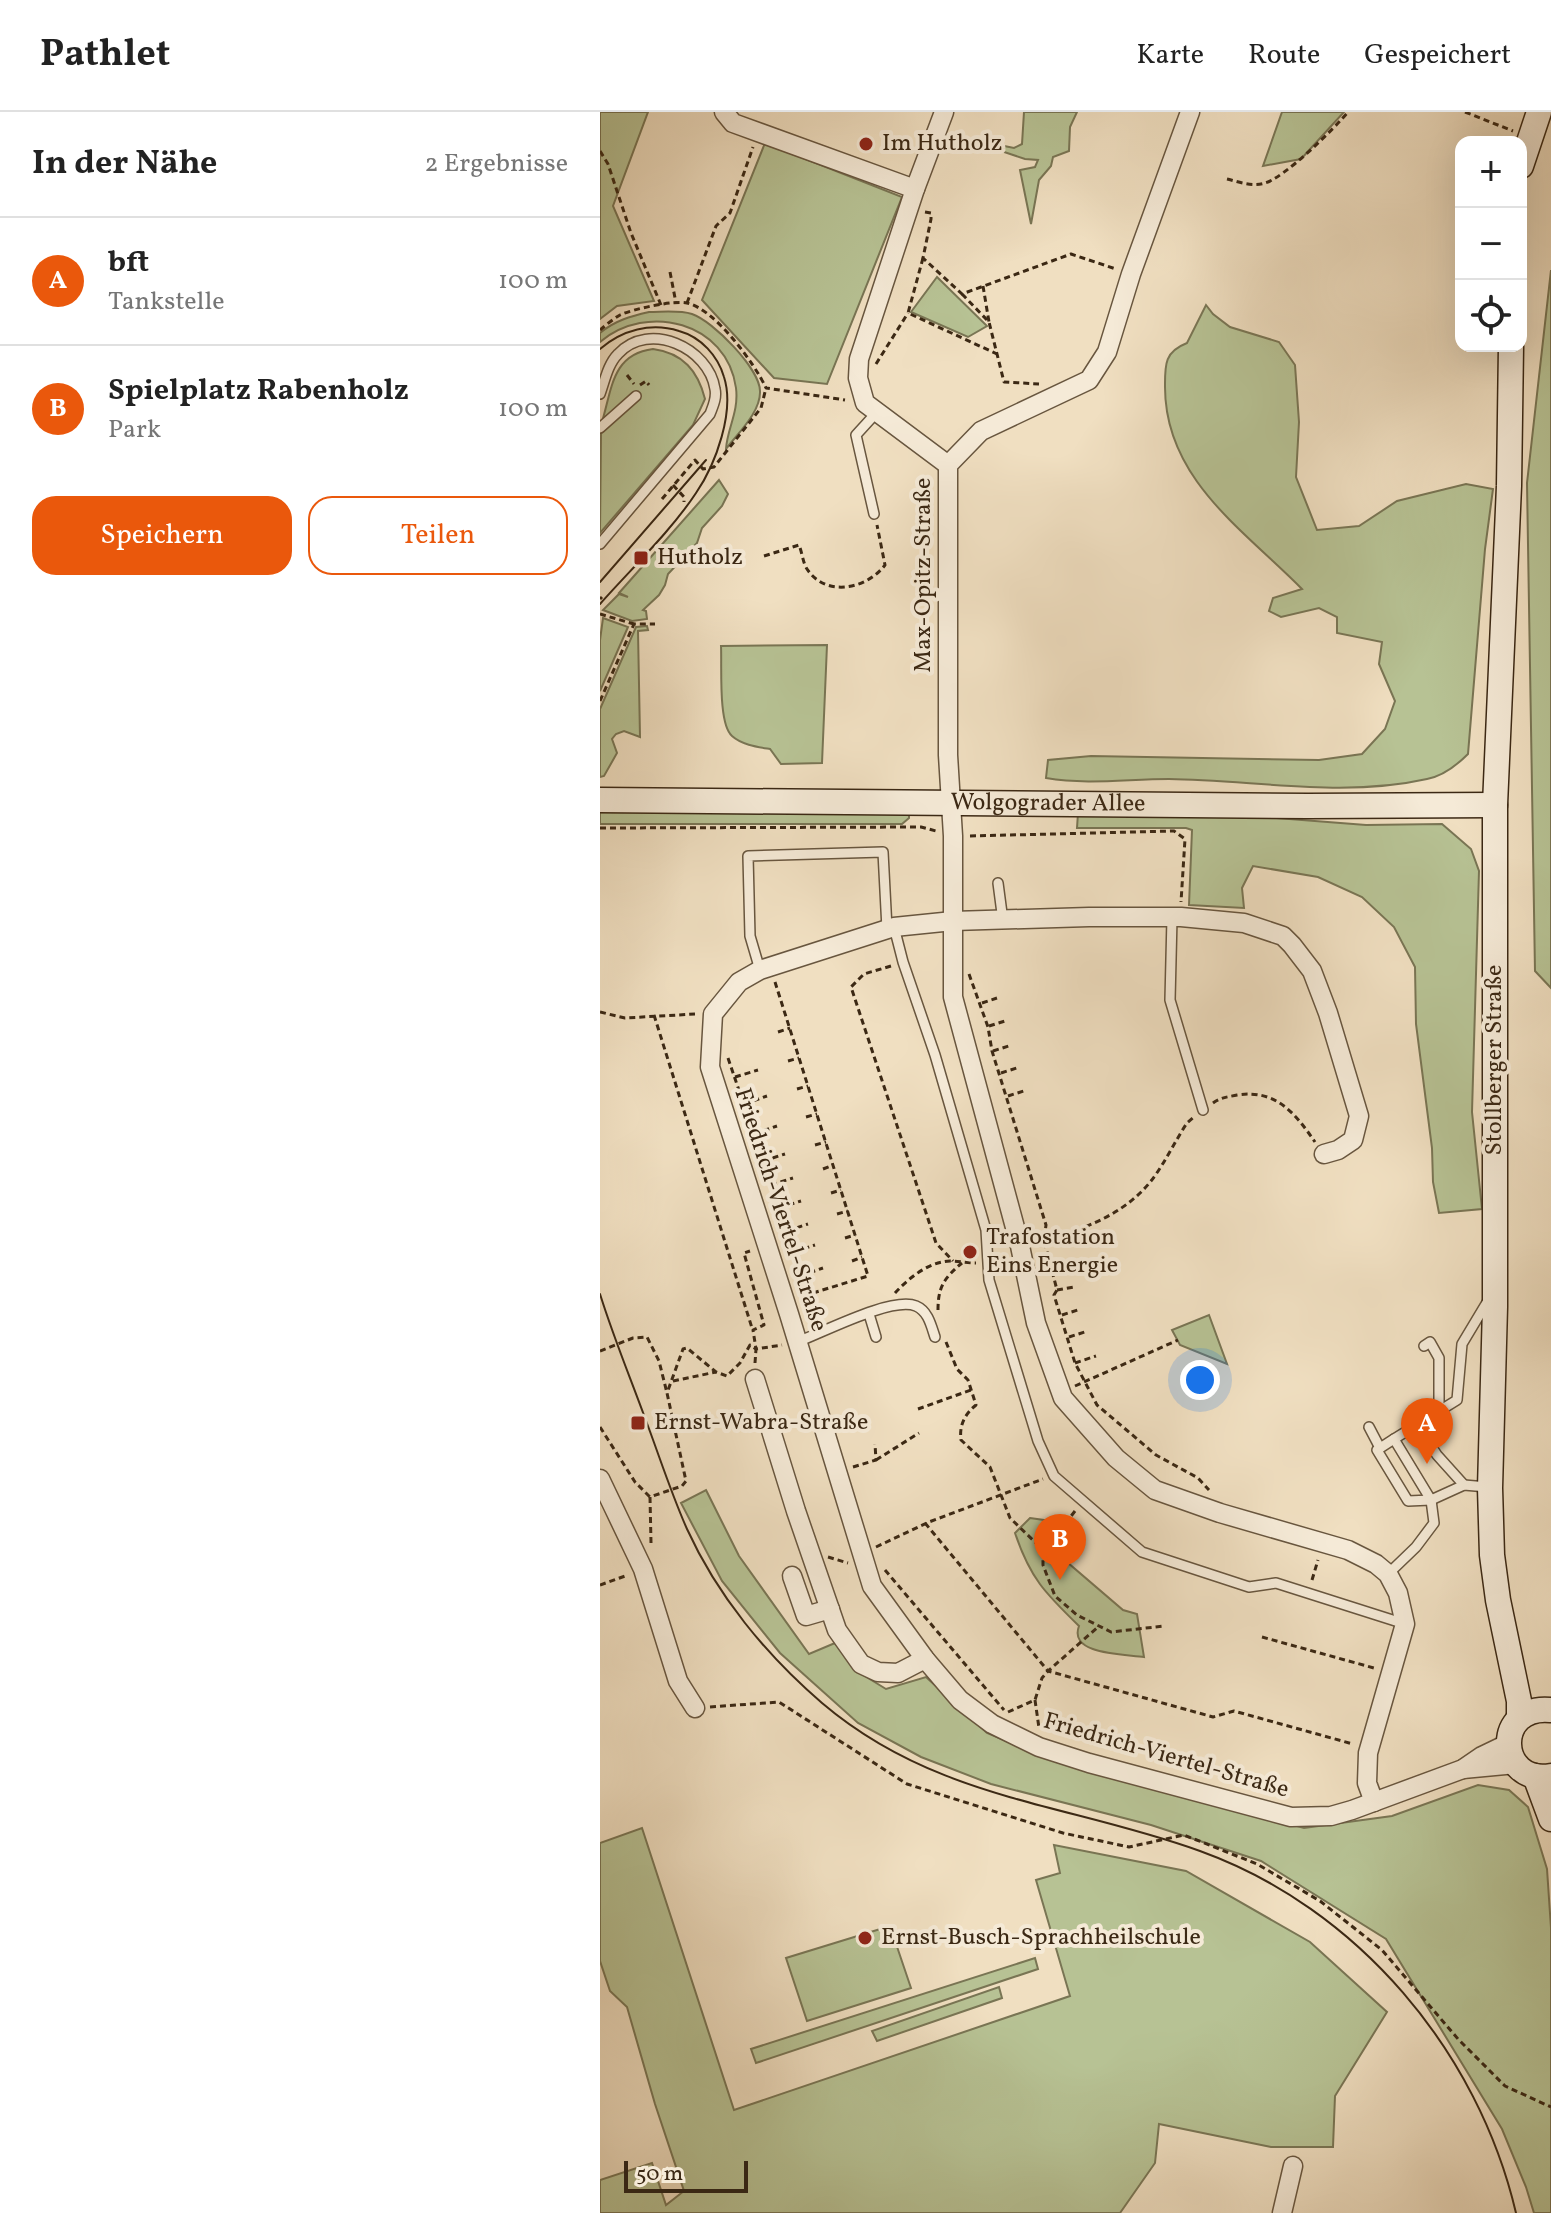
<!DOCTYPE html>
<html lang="de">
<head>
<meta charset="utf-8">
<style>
  :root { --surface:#fff; --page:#f6f6f6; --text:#222; --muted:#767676; --line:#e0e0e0; --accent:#ea580c }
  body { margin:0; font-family:Vollkorn,serif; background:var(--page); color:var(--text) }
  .controls { position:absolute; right:24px; top:24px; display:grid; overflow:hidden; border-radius:16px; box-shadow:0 8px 32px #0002 }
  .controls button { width:72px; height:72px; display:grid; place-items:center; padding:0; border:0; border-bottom:2px solid var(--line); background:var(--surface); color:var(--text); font:40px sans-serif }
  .scale { position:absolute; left:24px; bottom:20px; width:124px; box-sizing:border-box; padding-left:8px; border:4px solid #3b2814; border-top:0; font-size:22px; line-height:28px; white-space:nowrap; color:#3b2814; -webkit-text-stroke:6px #f5ead7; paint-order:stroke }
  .you { position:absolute; left:600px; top:1268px; width:28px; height:28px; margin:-20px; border:6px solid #fff; border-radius:50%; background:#1a73e8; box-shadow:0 0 0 12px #1a73e833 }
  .badge { display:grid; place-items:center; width:52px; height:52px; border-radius:50%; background:var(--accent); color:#fff; font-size:26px; font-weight:700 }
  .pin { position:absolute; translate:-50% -66px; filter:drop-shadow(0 2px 4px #0008) }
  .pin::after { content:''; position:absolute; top:42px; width:28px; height:24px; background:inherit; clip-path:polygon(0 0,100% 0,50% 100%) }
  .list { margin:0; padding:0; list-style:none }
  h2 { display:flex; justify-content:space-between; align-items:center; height:104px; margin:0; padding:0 32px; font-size:34px }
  h2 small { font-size:26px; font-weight:400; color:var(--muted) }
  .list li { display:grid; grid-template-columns:52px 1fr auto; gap:24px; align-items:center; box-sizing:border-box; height:128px; padding:0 32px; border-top:2px solid var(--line) }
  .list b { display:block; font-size:30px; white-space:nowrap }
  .list p { margin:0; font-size:26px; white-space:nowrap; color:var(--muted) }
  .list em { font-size:26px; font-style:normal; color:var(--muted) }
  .actions { display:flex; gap:16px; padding:24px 32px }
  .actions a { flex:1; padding:18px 0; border:2px solid var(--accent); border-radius:24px; text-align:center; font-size:28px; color:var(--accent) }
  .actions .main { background:var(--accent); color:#fff }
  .icon { flex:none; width:44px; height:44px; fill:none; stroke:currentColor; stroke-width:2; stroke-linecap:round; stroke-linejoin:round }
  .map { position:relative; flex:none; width:951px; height:2101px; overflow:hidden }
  header { display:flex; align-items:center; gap:48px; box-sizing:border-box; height:112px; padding:0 40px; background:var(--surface); border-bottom:2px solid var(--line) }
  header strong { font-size:38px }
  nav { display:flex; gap:44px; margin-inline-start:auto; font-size:28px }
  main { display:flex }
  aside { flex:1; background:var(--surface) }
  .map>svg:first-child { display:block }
  .green { fill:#b7c294; stroke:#797554; stroke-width:2 }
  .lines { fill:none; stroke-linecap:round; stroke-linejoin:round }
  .lane-casing { stroke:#68563f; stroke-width:12 }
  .street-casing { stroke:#68563f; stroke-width:21 }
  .secondary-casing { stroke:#3b2814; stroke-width:27 }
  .path { stroke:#3b2814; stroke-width:3; stroke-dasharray:6 4; stroke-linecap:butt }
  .lane { stroke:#f5ead7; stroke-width:9 }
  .street { stroke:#f5ead7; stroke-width:18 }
  .secondary { stroke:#f5ead7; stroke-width:24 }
  .tram { stroke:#3b2814; stroke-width:2 }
  .poi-dot { fill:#8f2418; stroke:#f5ead7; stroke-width:3 }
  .labels { text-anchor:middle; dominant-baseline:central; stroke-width:8; stroke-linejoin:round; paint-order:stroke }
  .poi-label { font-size:24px; fill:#3b2814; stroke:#f5ead7; text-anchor:start }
  .street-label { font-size:24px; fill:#3b2814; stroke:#f5ead7 }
</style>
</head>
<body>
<header>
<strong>Pathlet</strong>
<nav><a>Karte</a><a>Route</a><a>Gespeichert</a></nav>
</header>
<main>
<aside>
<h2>In der Nähe<small>2 Ergebnisse</small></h2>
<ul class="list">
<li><span class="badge">A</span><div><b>bft</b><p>Tankstelle</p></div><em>100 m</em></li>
<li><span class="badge">B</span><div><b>Spielplatz Rabenholz</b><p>Park</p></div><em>100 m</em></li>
</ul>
<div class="actions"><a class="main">Speichern</a><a>Teilen</a></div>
</aside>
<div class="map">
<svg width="951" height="2101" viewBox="0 0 951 2101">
  <rect width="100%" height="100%" fill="#f0dfc1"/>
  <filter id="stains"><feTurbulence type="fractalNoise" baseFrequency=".0025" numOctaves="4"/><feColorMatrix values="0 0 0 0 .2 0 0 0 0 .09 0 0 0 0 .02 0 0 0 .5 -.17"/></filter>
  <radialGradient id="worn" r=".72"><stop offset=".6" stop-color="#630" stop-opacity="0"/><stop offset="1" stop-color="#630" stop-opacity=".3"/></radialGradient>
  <g class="green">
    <polygon points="0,0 48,0 13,94 54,189 17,194 0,207"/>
    <polygon points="424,0 477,0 470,15 469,39 453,45 451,54 439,68 431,112 420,58 435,55 438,48 425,47 392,36 394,32 414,36 422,32"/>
    <polygon points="682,0 744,0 701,47 663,54"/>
    <polygon points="165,31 302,85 227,272 174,266 102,188"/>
    <polygon points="951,158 951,876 935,859 927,371"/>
    <polygon points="337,165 387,214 368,225 311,200"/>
    <path d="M606,193L613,202L630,215L679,230L695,253L699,310L696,365L717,418L759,414L797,389L866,372L893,377L885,437L868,642C856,654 843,664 827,667C743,686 654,668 569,667C527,667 488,673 446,666L448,648L491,644L719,648L762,642L785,617L795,589L779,552L782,530L737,521V505L719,496L681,505L669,499L673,486L702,477C644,418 565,367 565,275C565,253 564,240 587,231Z"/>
    <path d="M49,200C63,200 79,198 92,202C113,209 160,257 160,279C161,300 138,321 126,337C127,317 139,300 136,276C127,210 47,190 0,230V221C14,209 31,204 49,200Z"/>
    <path d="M53,237C83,241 98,259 105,287L93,313L0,421L1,321L40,285L2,310C12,277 12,242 53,237Z"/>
    <polygon points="119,368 128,382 122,394 102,416 97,431 68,462 65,473 59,483 43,498 46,499 47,507 32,509 3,498 19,482 28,485 19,481"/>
    <polygon points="3,506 28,515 0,579 0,528"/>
    <polygon points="47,514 48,518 38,519 40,625 24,619 16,622 12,627 17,641 4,664 0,665 0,597 36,515"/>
    <path d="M227,533L222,651L181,652L170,637C158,635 142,633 132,624C118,612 122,554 121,534Z"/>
    <polygon points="0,700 309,701 309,706 302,712 0,712"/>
    <polygon points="478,701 664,705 766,713 842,712 871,737 879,759 872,1000 882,1097 839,1101 833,1070 832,1036 816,912 815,855 794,815 762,785 718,765 653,754 642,776 644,796 589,793 592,718 586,716 477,716"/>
    <polygon points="609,1203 627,1252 580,1233 572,1218"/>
    <polygon points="106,1378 139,1444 209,1542 235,1531 260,1561 286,1577 326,1565 387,1621 430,1639 704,1716 792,1704 878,1673 909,1678 928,1695 947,1757 951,1816 951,2101 934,2101 926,2075 902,2017 786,1827 661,1749 551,1713 391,1672 321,1645 258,1611 180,1541 122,1469 81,1391"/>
    <path d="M430,1406L451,1409L465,1422L453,1438L523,1498L537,1502L544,1545C525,1542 468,1543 479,1514C445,1481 430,1466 415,1421Z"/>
    <polygon points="42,1716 134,1998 470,1884 436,1768 460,1761 454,1733 586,1759 710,1830 787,1900 735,1984 733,2035 671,2035 559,2012 555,2051 520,2101 0,2101 0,2068 52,2051 66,2093 84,2079 55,1992 27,1895 10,1879 0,1849 0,1731"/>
    <polygon points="290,1814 311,1876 207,1909 186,1846"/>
    <polygon points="435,1846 438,1857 156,1951 151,1937"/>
    <polygon points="399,1875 402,1886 277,1929 272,1919"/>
  </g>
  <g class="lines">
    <defs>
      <g id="lane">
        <path d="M0,282C5,268 8,252 18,242C49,208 109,236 115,277C117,286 113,294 110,302L0,432"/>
        <polyline points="0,316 36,284"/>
        <polyline points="274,402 256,323 277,300"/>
        <polyline points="398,771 403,809"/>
        <polyline points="572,806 570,888 603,998"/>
        <polyline points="294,815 303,850 335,943 386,1118 389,1168 438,1329 454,1364 542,1440 649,1475 676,1471 805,1512"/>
        <polyline points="160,858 150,824 148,744 283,740 287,817"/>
        <polyline points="269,1202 276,1225"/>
        <path d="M197,1230C222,1221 292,1184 316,1194C328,1199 331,1213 335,1225"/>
        <polyline points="824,1234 830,1230 839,1246 839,1299"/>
        <polyline points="817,1313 837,1343 864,1373"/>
        <polyline points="769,1315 780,1336"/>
        <polyline points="794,1327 777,1338 808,1389 831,1388 864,1373 887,1375"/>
        <polyline points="788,1462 816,1435 834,1411 831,1388 794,1327 857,1288 862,1232 889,1187"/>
      </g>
      <g id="street">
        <polyline points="124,0 133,11 315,77"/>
        <polyline points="344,0 315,77 259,247 258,266 265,291 348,353"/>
        <polyline points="590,0 531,162 507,240 489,268 381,319 348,353 348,643 353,724 353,885 420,1134 436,1211 463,1286 516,1346 555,1378 620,1401 748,1438 776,1452 788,1462 798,1481 805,1512 768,1641 767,1671 774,1690"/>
        <polyline points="724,1042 738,1038 753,1028 759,1004 728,901 712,859 692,833 683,824 644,811 581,805 489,805 353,809 294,815 160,858 139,870 113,902 110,955 189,1202 272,1474 325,1547 360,1588 392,1612 439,1635 489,1651 691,1705 731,1704 752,1698 863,1657 882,1644 909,1631"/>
        <polyline points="155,1267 196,1399 237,1518 261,1552 278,1560 298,1561 325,1547"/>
        <polyline points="0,1367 43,1457 78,1569 95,1596"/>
        <polyline points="192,1464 206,1504 230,1497"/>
        <polyline points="863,1657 916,1652"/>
        <polyline points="682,2101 693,2054"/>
      </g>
      <g id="secondary">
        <polyline points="921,54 939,0"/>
        <polyline points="911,234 909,374 895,693 895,1195 890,1376 892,1443 898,1488 919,1589 919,1606"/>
        <path id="s1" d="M0,688L708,694L895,693"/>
        <path d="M951,1598C893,1592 897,1673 951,1664"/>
        <polyline points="935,1664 951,1707"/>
      </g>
    </defs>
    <use href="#lane" class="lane-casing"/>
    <use href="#street" class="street-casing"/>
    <use href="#secondary" class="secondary-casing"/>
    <g class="path">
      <polyline points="865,0 913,19"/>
      <polyline points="0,39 8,52 31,121 61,193"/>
      <path d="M627,67C639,70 652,75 665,71C684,66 734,17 748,0"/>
      <polyline points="325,100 331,101 331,107 323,146 362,182 471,142 516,157"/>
      <polyline points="323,146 308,201 397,242"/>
      <polyline points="70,160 76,191"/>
      <polyline points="383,174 389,210"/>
      <polyline points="362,182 389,210 404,270 439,272"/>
      <polyline points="87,191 116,114 130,101 153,35"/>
      <path d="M0,218C6,213 13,207 20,203C33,197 74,188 87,191C115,197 155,252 166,276L245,288"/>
      <polyline points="276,252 308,201"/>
      <polyline points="27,263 34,272"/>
      <polyline points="40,273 46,269 49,273"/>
      <polyline points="73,373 84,385 84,390"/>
      <polyline points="62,387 95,348 103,357 114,355 161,296 166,276"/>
      <path d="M164,444L199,433C202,440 203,451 207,457C226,486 267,477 285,453L277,413"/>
      <polyline points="0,487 2,485"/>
      <polyline points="0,502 34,512"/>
      <polyline points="0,589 34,512 55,512"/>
      <polyline points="0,716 321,715 336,719"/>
      <polyline points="370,724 574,719 585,727 581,790"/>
      <polyline points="291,854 264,862 251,875 336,1131 353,1149"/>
      <polyline points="369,862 388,915 392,939 446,1113 444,1128 457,1178 454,1183 475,1251 497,1293 556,1343 598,1366 609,1378"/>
      <polyline points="175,870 268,1164 200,1185"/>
      <polyline points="382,891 397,886"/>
      <polyline points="0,900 25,906 95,902"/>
      <polyline points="54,903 152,1216"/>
      <polyline points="389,914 405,909"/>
      <polyline points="178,920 190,916"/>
      <polyline points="393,939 412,933"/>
      <polyline points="128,946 194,1140 205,1182"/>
      <polyline points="188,949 199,946"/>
      <polyline points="401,961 420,955"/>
      <polyline points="135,965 158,958"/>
      <polyline points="197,977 208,974"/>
      <polyline points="408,984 427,978"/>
      <path d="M613,991C621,985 628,985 637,983C676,977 695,1001 715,1030"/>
      <polyline points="144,992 167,984"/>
      <polyline points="206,1005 217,1002"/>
      <polyline points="154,1022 177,1014"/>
      <polyline points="215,1033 226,1030"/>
      <polyline points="163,1049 185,1042"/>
      <polyline points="223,1057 233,1053"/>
      <polyline points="171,1073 193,1066"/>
      <polyline points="231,1081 241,1078"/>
      <polyline points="179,1096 201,1089"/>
      <polyline points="237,1102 248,1099"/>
      <polyline points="187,1119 208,1112"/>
      <polyline points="245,1126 255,1123"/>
      <path d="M438,1129C480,1119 523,1104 551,1069C565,1051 575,1029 587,1011L594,1005"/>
      <polyline points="194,1140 215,1133"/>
      <polyline points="252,1149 262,1145"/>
      <polyline points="452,1157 467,1152"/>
      <polyline points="200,1164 223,1156"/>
      <polyline points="457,1178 474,1175"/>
      <path d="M295,1181C309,1166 328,1150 350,1149C359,1149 367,1151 376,1151"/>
      <path d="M338,1198C338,1175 344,1166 362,1151"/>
      <polyline points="462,1203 481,1197"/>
      <polyline points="469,1225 488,1219"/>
      <path d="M346,1230L357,1257L368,1268L376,1293C365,1302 359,1313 361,1328L390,1355L410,1406L436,1431L443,1441"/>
      <polyline points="0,1239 33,1226 47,1225 59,1249 67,1281"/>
      <polyline points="155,1251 156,1237 182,1233"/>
      <polyline points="475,1251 496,1244"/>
      <polyline points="73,1269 116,1260"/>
      <polyline points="475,1274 578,1228"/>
      <polyline points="318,1297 371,1278"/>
      <polyline points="0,1315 35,1370 50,1385"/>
      <polyline points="276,1348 319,1321"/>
      <polyline points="253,1355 276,1348 275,1332"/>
      <polyline points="475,1399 443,1441 443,1453 455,1484 477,1503 511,1520 564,1514"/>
      <polyline points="325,1411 448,1559 613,1605 634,1599 753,1632"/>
      <polyline points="51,1431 50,1385 82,1374 86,1369 67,1281 83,1237 87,1236 116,1260 127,1264 140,1251 150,1233 156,1237 153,1218 164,1213 144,1141 150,1139"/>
      <polyline points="276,1435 329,1410 443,1367"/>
      <polyline points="228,1445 248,1451"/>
      <polyline points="285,1458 404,1598"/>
      <polyline points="712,1468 718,1448"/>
      <polyline points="0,1473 28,1463"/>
      <polyline points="662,1525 774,1556"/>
      <polyline points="435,1588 439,1616"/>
      <polyline points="110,1595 179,1590 307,1672 463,1721 529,1735 584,1723 657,1752 720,1789 782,1838 858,1927 905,1974 951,1995"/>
      <polyline points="408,1600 435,1588 442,1566 448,1559 498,1515"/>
    </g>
    <use href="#lane" class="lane"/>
    <use href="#street" class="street"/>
    <use href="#secondary" class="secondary"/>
    <g class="tram">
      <path d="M0,237C22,218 51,210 79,219C101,225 118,244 124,265C135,299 116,352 96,381C71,419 31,457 0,492"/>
      <polyline points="0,470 106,348"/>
      <path d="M0,1182C13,1224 30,1265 45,1306C59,1343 71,1381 87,1417C117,1483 166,1543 222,1591C336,1688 467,1691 600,1739C758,1796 878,1939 916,2101"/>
    </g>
  </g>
  <g class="poi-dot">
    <circle cx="266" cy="32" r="8"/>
    <rect x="33" y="438" width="16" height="16" rx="4"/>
    <circle cx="370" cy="1140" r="8"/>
    <rect x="30" y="1303" width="16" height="16" rx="4"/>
    <circle cx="265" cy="1826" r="8"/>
  </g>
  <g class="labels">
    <g class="poi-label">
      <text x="282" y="32">Im Hutholz</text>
      <text x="57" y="446">Hutholz</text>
      <text x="386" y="1126">Trafostation<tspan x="386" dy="28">Eins Energie</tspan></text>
      <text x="54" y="1311">Ernst-Wabra-Straße</text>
      <text x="281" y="1826">Ernst-Busch-Sprachheilschule</text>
    </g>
    <g class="street-label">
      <text transform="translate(324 463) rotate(-90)">Max-Opitz-Straße</text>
      <text stroke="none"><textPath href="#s1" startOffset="448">Wolgograder Allee</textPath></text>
      <text transform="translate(895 948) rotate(-90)">Stollberger Straße</text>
      <text transform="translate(180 1098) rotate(72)">Friedrich-Viertel-Straße</text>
      <text transform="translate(566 1644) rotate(16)">Friedrich-Viertel-Straße</text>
    </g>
  </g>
  <rect width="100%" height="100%" filter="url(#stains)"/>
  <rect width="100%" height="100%" fill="url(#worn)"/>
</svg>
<div class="controls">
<button>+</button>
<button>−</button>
<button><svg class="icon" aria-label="locate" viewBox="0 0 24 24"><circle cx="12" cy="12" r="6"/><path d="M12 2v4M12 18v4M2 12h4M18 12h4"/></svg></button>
</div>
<div class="scale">50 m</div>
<div class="you"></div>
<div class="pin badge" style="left:827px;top:1352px">A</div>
<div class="pin badge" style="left:460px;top:1468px">B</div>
</div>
</main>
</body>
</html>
